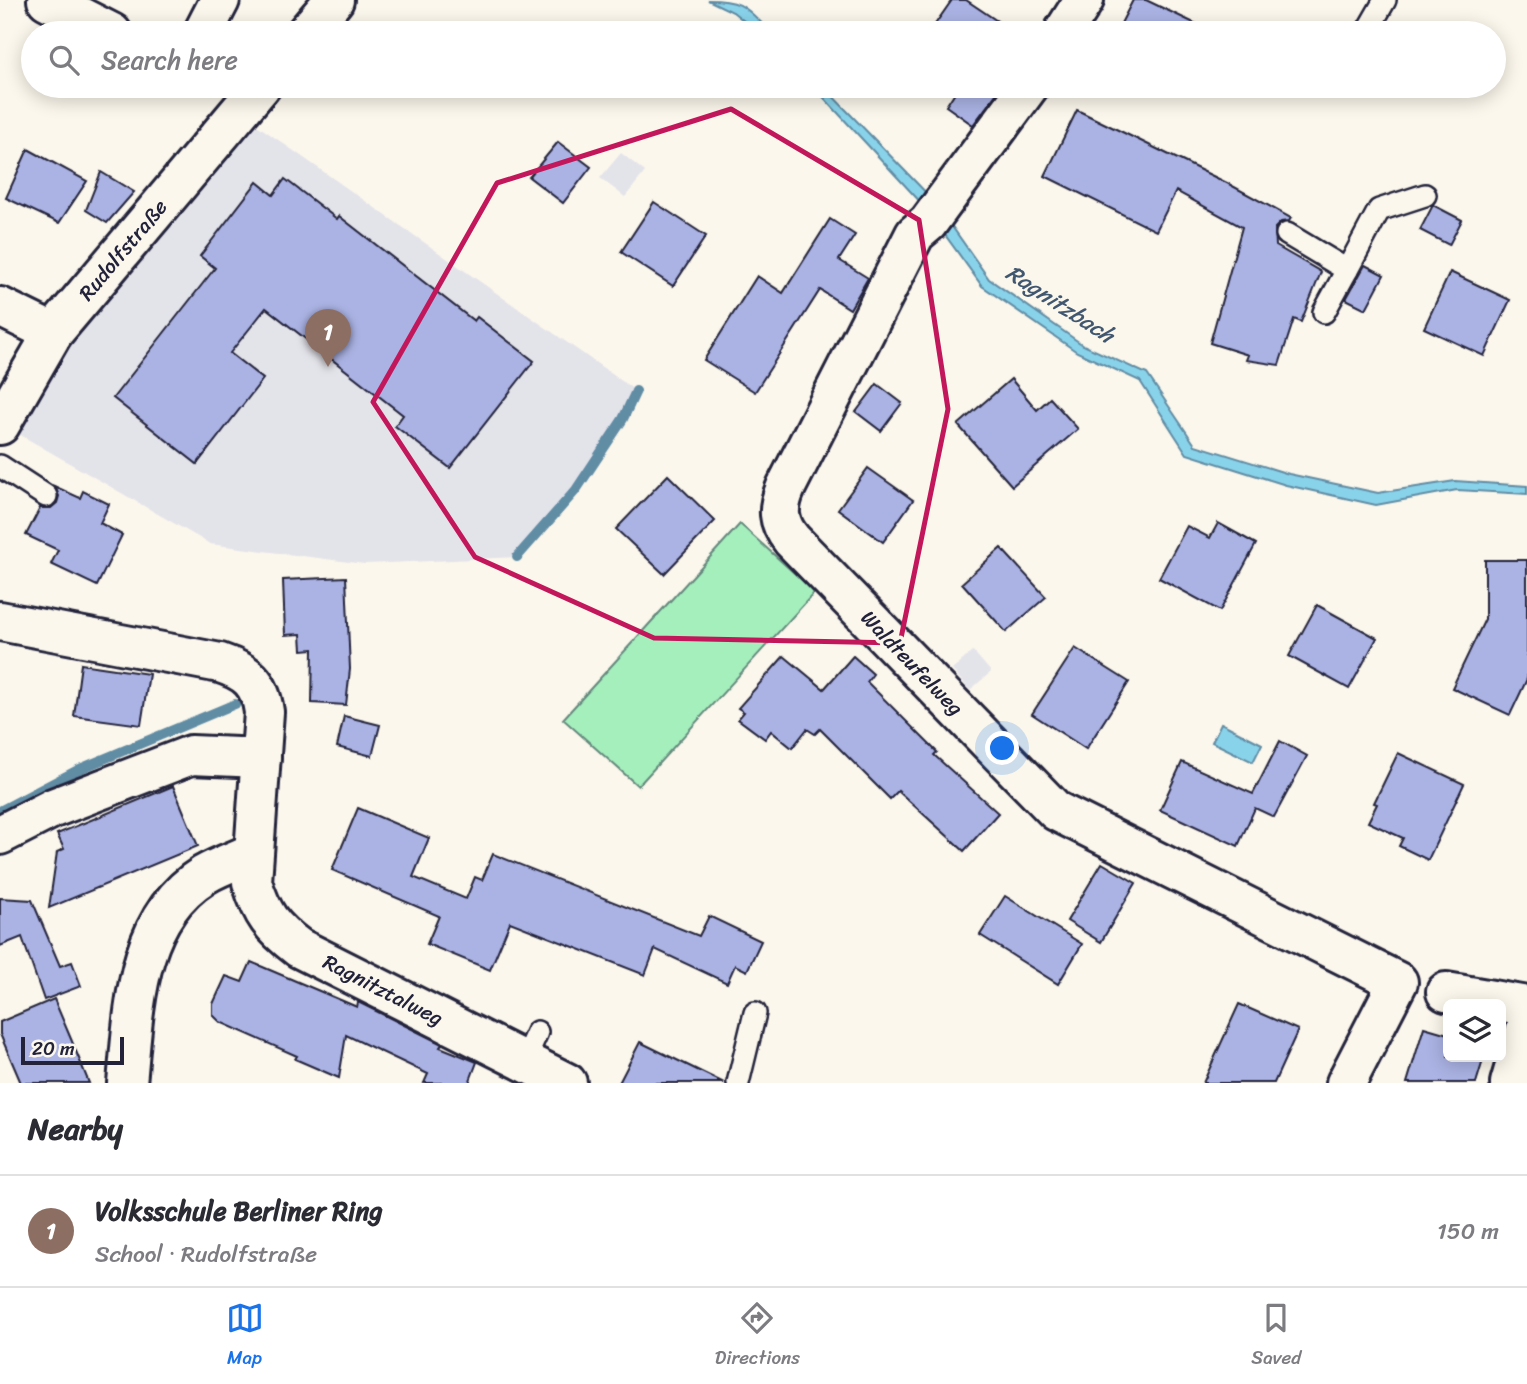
<!DOCTYPE html>
<html lang="en">
<head>
<meta charset="utf-8">
<style>
  :root { --surface:#fff; --page:#f7f7f7; --text:#2b2b33; --muted:#7c7c81; --line:#e1e1e2; --accent:#1a73e8 }
  body { margin:0; font-family:Sriracha,sans-serif; background:var(--page); color:var(--text) }
  .controls { position:absolute; right:21px; bottom:21px; display:grid; overflow:hidden; border-radius:10px; box-shadow:0 4px 18px #0003 }
  .controls button { width:63px; height:63px; display:grid; place-items:center; padding:0; border:0; border-bottom:2px solid var(--line); background:var(--surface); color:var(--text); font:35px sans-serif }
  .scale { position:absolute; left:21px; bottom:18px; width:103px; box-sizing:border-box; padding-left:7px; border:4px solid #22223b; border-top:0; font-size:19px; line-height:24px; white-space:nowrap; color:#22223b; -webkit-text-stroke:5px #fbf7ec; paint-order:stroke }
  .you { position:absolute; left:1003px; top:749px; width:24px; height:24px; margin:-18px; border:5px solid #fff; border-radius:50%; background:#1a73e8; box-shadow:0 0 0 10px #1a73e833 }
  .badge { display:grid; place-items:center; width:46px; height:46px; border-radius:50%; background:var(--accent); color:#fff; font-size:23px; font-weight:700 }
  .pin { position:absolute; translate:-50% -58px; filter:drop-shadow(0 2px 4px #0008) }
  .pin::after { content:''; position:absolute; top:37px; width:24px; height:21px; background:inherit; clip-path:polygon(0 0,100% 0,50% 100%) }
  .list { margin:0; padding:0; list-style:none }
  h2 { display:flex; justify-content:space-between; align-items:center; height:91px; margin:0; padding:0 28px; font-size:30px }
  h2 small { font-size:23px; font-weight:400; color:var(--muted) }
  .list li { display:grid; grid-template-columns:46px 1fr auto; gap:21px; align-items:center; box-sizing:border-box; height:112px; padding:0 28px; border-top:2px solid var(--line) }
  .list b { display:block; font-size:26px; white-space:nowrap }
  .list p { margin:0; font-size:23px; white-space:nowrap; color:var(--muted) }
  .list em { font-size:23px; font-style:normal; color:var(--muted) }
  .icon { flex:none; width:38px; height:38px; fill:none; stroke:currentColor; stroke-width:2; stroke-linecap:round; stroke-linejoin:round }
  .map { position:relative; flex:none; width:1527px; height:1083px; overflow:hidden }
  .search { position:absolute; background:var(--surface); box-shadow:0 4px 18px #0003; left:21px; right:21px; top:21px; height:77px; display:flex; align-items:center; gap:18px; box-sizing:border-box; padding:0 24px; border-radius:38px; color:var(--muted); font-size:26px }
  .sheet { height:203px; background:var(--surface) }
  nav { display:flex; justify-content:space-around; align-items:center; box-sizing:border-box; height:98px; border-top:2px solid var(--line); background:var(--surface); font-size:19px; color:var(--muted) }
  nav a { display:grid; justify-items:center; gap:4px }
  nav .on { color:var(--accent) }
  .map>svg:first-child { display:block }
  .built { fill:#e3e3ea }
  .green { fill:#a5efbd; stroke:#64887c; stroke-width:2 }
  .water { fill:#89d3ea; stroke:#608ca4; stroke-width:2 }
  .lines { fill:none; stroke-linecap:round; stroke-linejoin:round }
  .stream { stroke:#608ca4; stroke-width:10 }
  .building { fill:#abb3e4; stroke:#22223b; stroke-width:2 }
  .lane-casing { stroke:#22223b; stroke-width:26 }
  .street-casing { stroke:#22223b; stroke-width:44 }
  .lane { stroke:#fbf7ec; stroke-width:21 }
  .street { stroke:#fbf7ec; stroke-width:38 }
  .marked { fill:none; stroke:#c2185b; stroke-width:5; stroke-linejoin:round }
  .labels { text-anchor:middle; dominant-baseline:central; stroke-width:7; stroke-linejoin:round; paint-order:stroke }
  .street-label { font-size:21px; fill:#22223b; stroke:#fbf7ec }
  .water-label { font-size:23px; font-style:italic; fill:#415770; stroke:#fbf7ec }
</style>
</head>
<body>
<div class="map">
<svg width="1527" height="1083" viewBox="0 0 1527 1083">
  <rect width="100%" height="100%" fill="#fbf7ec"/>
  <filter id="ink" filterUnits="userSpaceOnUse"><feTurbulence type="fractalNoise" baseFrequency=".0143" numOctaves="2"/><feDisplacementMap in="SourceGraphic" scale="14" xChannelSelector="R" yChannelSelector="G"/><feConvolveMatrix kernelMatrix="1 2 1 2 8 2 1 2 1" color-interpolation-filters="sRGB"/></filter>
  <g filter="url(#ink)">
    <g class="built">
      <polygon points="254,123 636,391 623,419 576,490 517,557 365,564 210,544 19,434 68,343"/>
      <polygon points="621,153 645,172 625,197 600,178"/>
      <polygon points="973,651 991,672 970,690 952,670"/>
    </g>
    <polygon class="green" points="740,524 815,592 638,786 563,719"/>
    <g class="water">
      <path d="M708,0C746,0 746,9 772,33H759L733,12Z"/>
      <polygon points="813,86 823,86 934,201 989,279 1083,345 1147,374 1195,445 1289,474 1378,493 1455,481 1527,486 1527,494 1457,490 1376,505 1286,485 1187,454 1140,381 1077,352 982,286 924,206"/>
      <polygon points="1221,723 1262,744 1253,762 1212,742"/>
    </g>
    <g class="lines">
      <g class="stream">
        <polyline points="517,557 576,490 623,419 636,391"/>
        <polyline points="0,811 82,768 235,704"/>
      </g>
    </g>
    <g class="building">
      <polygon points="952,0 966,0 1015,33 929,33"/>
      <polygon points="1133,0 1146,0 1215,33 1116,33"/>
      <polygon points="959,86 1002,86 973,125 946,106"/>
      <polygon points="1077,110 1227,183 1291,218 1289,221 1281,222 1275,228 1276,246 1321,272 1301,322 1294,319 1279,365 1246,360 1248,355 1210,343 1242,227 1176,191 1156,231 1045,176"/>
      <polygon points="558,142 591,167 563,203 529,177"/>
      <polygon points="28,149 87,181 59,223 6,198"/>
      <polygon points="101,172 134,192 107,223 86,210"/>
      <polygon points="285,179 337,219 339,216 474,321 477,317 534,361 450,468 395,426 403,415 266,308 230,353 263,379 197,464 113,398 215,268 200,256 257,182 273,195"/>
      <polygon points="654,202 706,236 673,286 621,252"/>
      <polygon points="1433,205 1462,220 1449,245 1420,230"/>
      <polygon points="830,219 855,235 839,260 868,278 850,309 820,290 755,392 704,360 757,276 783,293"/>
      <polygon points="1365,265 1384,275 1366,309 1346,299"/>
      <polygon points="1450,272 1510,300 1484,356 1424,328"/>
      <polygon points="1011,379 1037,410 1050,398 1078,429 1012,486 958,425"/>
      <polygon points="877,384 902,403 881,431 856,412"/>
      <polygon points="868,468 913,500 883,542 838,509"/>
      <polygon points="668,475 715,521 664,574 616,529"/>
      <polygon points="54,486 80,498 83,491 109,504 100,523 122,535 97,586 51,564 58,550 26,535 40,508 51,508 57,503 59,496"/>
      <polygon points="1218,523 1256,544 1220,611 1159,578 1187,526 1210,538"/>
      <polygon points="1001,548 1046,597 1006,632 962,583"/>
      <polygon points="1485,560 1527,560 1527,679 1510,715 1452,688 1485,619"/>
      <polygon points="346,577 350,669 346,705 312,703 313,649 302,650 301,634 285,635 283,580"/>
      <polygon points="1317,605 1377,638 1349,689 1289,656"/>
      <polygon points="1075,648 1129,682 1086,749 1032,714"/>
      <polygon points="784,656 824,689 853,656 873,674 867,682 937,752 934,755 998,813 964,851 898,791 890,799 820,729 815,734 807,729 792,748 771,731 765,739 738,719 744,712 738,708"/>
      <polygon points="81,664 149,674 141,725 74,716"/>
      <polygon points="344,716 380,725 372,756 337,747"/>
      <polygon points="1280,741 1307,756 1274,817 1255,808 1238,846 1160,810 1182,762 1253,794"/>
      <polygon points="1398,753 1464,784 1428,860 1399,846 1403,838 1368,822 1377,804 1374,803"/>
      <polygon points="173,786 198,846 49,908 57,852 64,849 57,834"/>
      <polygon points="358,808 429,838 413,877 466,899 475,877 482,880 493,854 699,936 709,916 761,941 747,971 735,965 727,983 655,949 645,975 510,922 490,970 427,944 439,916 332,870"/>
      <polygon points="1102,863 1136,883 1101,942 1067,921"/>
      <polygon points="1005,896 1082,944 1058,984 980,935"/>
      <polygon points="0,898 32,900 60,966 72,962 81,986 44,1000 22,937 0,946"/>
      <polygon points="251,962 357,1007 358,1002 442,1044 440,1047 477,1062 469,1083 424,1083 428,1074 346,1035 339,1078 295,1059 297,1056 220,1022 213,1015 213,1004 226,976 242,982"/>
      <polygon points="54,999 71,1039 89,1083 21,1083 0,1034 0,1022"/>
      <polygon points="1239,1004 1298,1030 1274,1083 1203,1083"/>
      <polygon points="1424,1027 1448,1034 1448,1057 1484,1057 1476,1083 1407,1083"/>
      <polygon points="640,1042 724,1083 619,1083"/>
    </g>
    <g class="lines">
      <defs>
        <g id="lane">
          <polyline points="1366,33 1385,0"/>
          <polyline points="1287,234 1347,270 1379,210 1425,195"/>
          <polyline points="1324,312 1347,270"/>
          <polyline points="0,466 46,496"/>
          <polyline points="524,1061 537,1032"/>
          <polyline points="738,1083 755,1013"/>
        </g>
        <g id="street">
          <polyline points="47,0 112,33"/>
          <polyline points="203,33 220,0"/>
          <polyline points="306,33 334,0"/>
          <polyline points="1063,33 1084,0"/>
          <path d="M1029,86L928,223L915,234L786,487C777,508 777,522 792,540L1056,811L1398,982L1346,1083"/>
          <polyline points="0,307 53,333"/>
          <polyline points="0,425 53,333 261,86"/>
          <path d="M0,621L220,663C247,672 260,682 264,712L252,882C262,914 271,927 299,948L567,1083"/>
          <polyline points="0,835 53,808 191,755 261,758"/>
          <polyline points="1446,992 1527,1006"/>
          <path d="M127,1083C134,1010 135,918 204,875C219,866 237,860 253,853"/>
          <polyline points="1510,1083 1527,1025"/>
        </g>
      </defs>
      <use href="#lane" class="lane-casing"/>
      <use href="#street" class="street-casing"/>
      <use href="#lane" class="lane"/>
      <use href="#street" class="street"/>
    </g>
  </g>
  <path class="marked" d="M731,109L919,220L948,409L900,643L654,638L475,557L373,402L497,183Z"/>
  <g class="labels">
    <g class="street-label">
      <text transform="translate(123 250) rotate(-50)">Rudolfstraße</text>
      <text transform="translate(912 663) rotate(46)">Waldteufelweg</text>
      <text transform="translate(383 990) rotate(27)">Ragnitztalweg</text>
    </g>
    <g class="water-label">
      <text transform="translate(1060 304) rotate(33)">Ragnitzbach</text>
    </g>
  </g>
</svg>
<div class="controls">
<button><svg class="icon" aria-label="layers" viewBox="0 0 24 24"><path d="M12 4l9 5-9 5-9-5zM3 14l9 5 9-5"/></svg></button>
</div>
<div class="scale">20 m</div>
<div class="you"></div>
<div class="pin badge" style="left:328px;top:367px;background:#8d6e63">1</div>
<div class="search"><svg class="icon" aria-label="search" viewBox="0 0 24 24"><circle cx="10" cy="10" r="6"/><path d="M15 15l6 6"/></svg>Search here</div>
</div>
<section class="sheet">
<h2>Nearby<small></small></h2>
<ul class="list">
<li><span class="badge" style="background:#8d6e63">1</span><div><b>Volksschule Berliner Ring</b><p>School · Rudolfstraße</p></div><em>150 m</em></li>
</ul>
</section>
<nav>
<a class="on"><svg class="icon" aria-label="map" viewBox="0 0 24 24"><path d="M3 6l6-2 6 2 6-2v14l-6 2-6-2-6 2zM9 4v14M15 6v14"/></svg>Map</a>
<a><svg class="icon" aria-label="directions" viewBox="0 0 24 24"><path d="M12 3l9 9-9 9-9-9zM9 14v-3h6M13 9l2 2-2 2"/></svg>Directions</a>
<a><svg class="icon" aria-label="saved" viewBox="0 0 24 24"><path d="M7 4h10v16l-5-4-5 4z"/></svg>Saved</a>
</nav>
</body>
</html>
